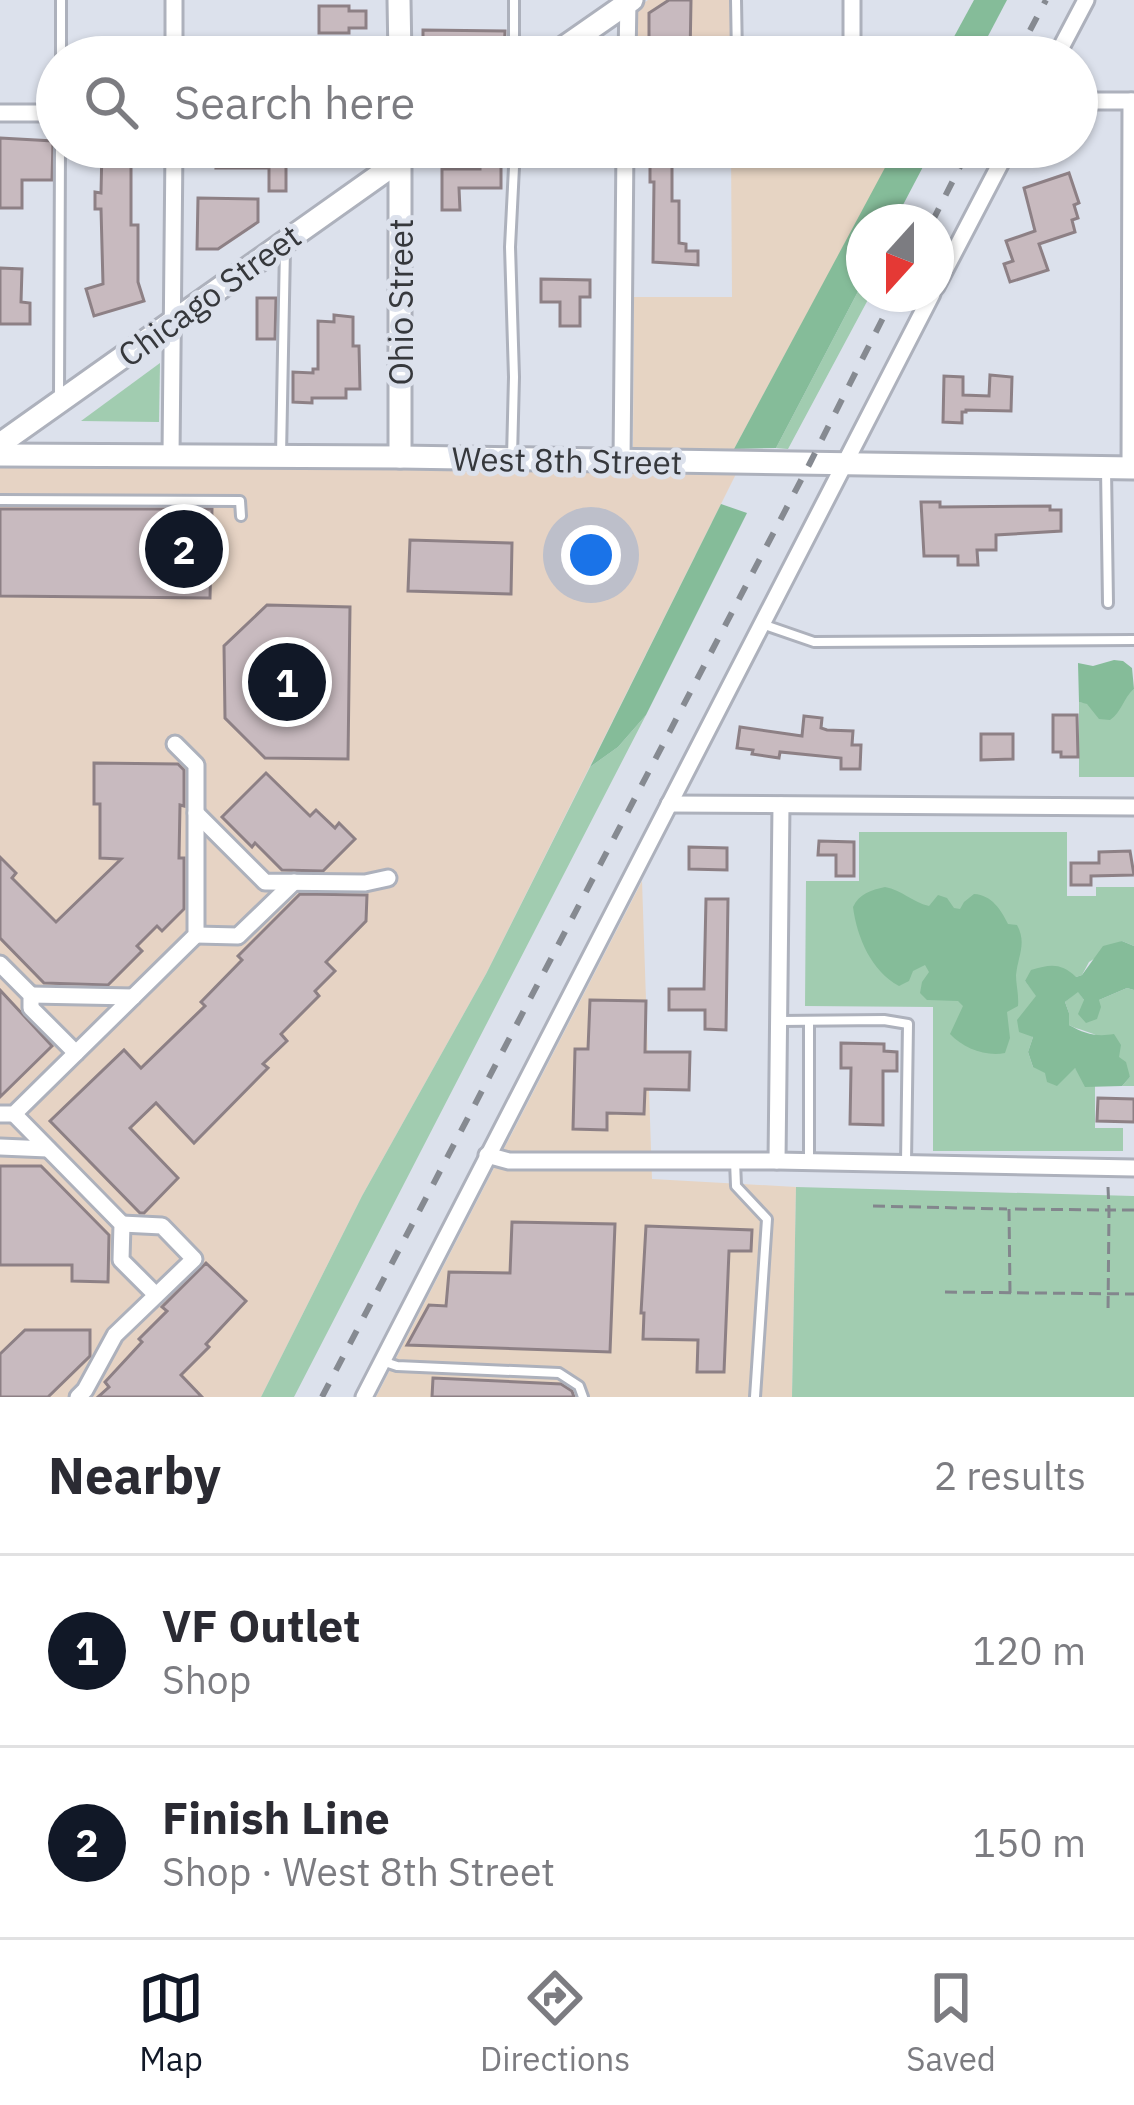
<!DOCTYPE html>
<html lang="en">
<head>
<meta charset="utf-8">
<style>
  :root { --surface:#fff; --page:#f2f2f3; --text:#2b2b33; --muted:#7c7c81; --line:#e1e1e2; --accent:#111827 }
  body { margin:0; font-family:"IBM Plex Sans",sans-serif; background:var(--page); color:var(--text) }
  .compass { position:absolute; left:846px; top:204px; width:108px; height:108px; border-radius:50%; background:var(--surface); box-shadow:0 3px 9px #0004; rotate:201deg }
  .you { position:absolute; left:591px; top:555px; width:42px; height:42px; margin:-30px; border:9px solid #fff; border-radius:50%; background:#1a73e8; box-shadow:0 0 0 18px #1a73e833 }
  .badge { display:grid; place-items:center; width:78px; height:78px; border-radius:50%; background:var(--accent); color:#fff; font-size:39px; font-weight:700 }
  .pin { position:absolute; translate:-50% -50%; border:6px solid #fff; box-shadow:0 3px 12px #0006 }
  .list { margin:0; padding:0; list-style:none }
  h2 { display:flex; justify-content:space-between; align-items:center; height:156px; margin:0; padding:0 48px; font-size:51px }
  h2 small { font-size:39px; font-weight:400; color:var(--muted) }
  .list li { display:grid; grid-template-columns:78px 1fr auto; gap:36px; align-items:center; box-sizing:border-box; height:192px; padding:0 48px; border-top:3px solid var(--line) }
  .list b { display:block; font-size:45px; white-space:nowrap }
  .list p { margin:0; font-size:39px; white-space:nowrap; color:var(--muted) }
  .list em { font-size:39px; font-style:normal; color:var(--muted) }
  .icon { flex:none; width:66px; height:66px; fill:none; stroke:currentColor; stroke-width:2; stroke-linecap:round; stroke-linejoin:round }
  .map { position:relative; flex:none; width:1134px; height:1397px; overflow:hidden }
  .search { position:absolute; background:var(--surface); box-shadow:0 3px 9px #0004; left:36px; right:36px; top:36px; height:132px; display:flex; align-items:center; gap:30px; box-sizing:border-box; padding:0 42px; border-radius:66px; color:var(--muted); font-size:45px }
  .sheet { height:540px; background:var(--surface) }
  nav { display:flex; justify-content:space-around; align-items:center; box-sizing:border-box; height:168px; border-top:3px solid var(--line); background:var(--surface); font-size:33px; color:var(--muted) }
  nav a { display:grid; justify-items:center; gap:6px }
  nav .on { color:var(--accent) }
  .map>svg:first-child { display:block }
  .commercial { fill:#e6d3c4 }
  .industrial { fill:#e6d4c3 }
  .green { fill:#a1ccb0 }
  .forest { fill:#85bc99 }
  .building { fill:#c8babf; stroke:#8d8085; stroke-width:3 }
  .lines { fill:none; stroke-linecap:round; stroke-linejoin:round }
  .lane-casing { stroke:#adb1bc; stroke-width:14 }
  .street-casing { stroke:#adb1bc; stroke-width:21 }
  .secondary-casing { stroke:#adb1bc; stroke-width:27 }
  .path { stroke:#83868d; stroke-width:3; stroke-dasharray:12 6; stroke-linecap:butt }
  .lane { stroke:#fff; stroke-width:8 }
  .street { stroke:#fff; stroke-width:15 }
  .secondary { stroke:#fff; stroke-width:21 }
  .rail { stroke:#868a91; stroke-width:6; stroke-dasharray:15 15; stroke-linecap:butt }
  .labels { text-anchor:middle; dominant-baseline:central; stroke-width:10; stroke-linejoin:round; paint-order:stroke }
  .street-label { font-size:33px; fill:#36383c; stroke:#dce1ec }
</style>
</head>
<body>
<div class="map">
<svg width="1134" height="1397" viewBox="0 0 1134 1397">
  <rect width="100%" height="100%" fill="#dce1ec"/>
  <g class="commercial">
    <polygon points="648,0 736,0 737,57 637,57 636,9"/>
    <polygon points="0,466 737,472 486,974 362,1196 261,1397 0,1397"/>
  </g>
  <g class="industrial">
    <polygon points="731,147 897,147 734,449 633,448 634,297 732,297"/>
    <polygon points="642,881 652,1179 796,1187 792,1397 376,1397"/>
  </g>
  <g class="green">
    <polygon points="864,280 864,294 871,294 788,449 776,448"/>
    <polygon points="160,363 159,422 81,421"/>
    <path d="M1134,689V777H1079V702C1097,706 1121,701 1134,689Z"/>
    <polygon points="646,715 294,1397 261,1397 362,1196 486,974 590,767 618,747"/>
    <polygon points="859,832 1067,832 1067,896 1096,896 1096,887 1134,887 1134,946 1122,941 1089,962 1082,975 1076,977 1025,981 1037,996 1018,1021 1033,1037 1028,1052 1033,1067 1075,1068 1095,1086 1095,1128 1123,1128 1123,1151 933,1151 933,1007 805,1006 806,881 859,881"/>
    <path d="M1127,988L1134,990V1086H1122L1130,1077C1122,1063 1112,1044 1098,1036C1088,1031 1079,1030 1069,1025V1013L1065,1002L1078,991L1084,1000H1099Z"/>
    <polygon points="796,1187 1134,1196 1134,1397 792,1397"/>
  </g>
  <g class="forest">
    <polygon points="974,0 1007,0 977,57 943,57"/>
    <polygon points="895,149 922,150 925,163 894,222 864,222 864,280 776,448 734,449"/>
    <polygon points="721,504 747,513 646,715 618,747 590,767"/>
    <path d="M1114,660L1123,661L1132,668L1134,689C1123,698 1122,712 1110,720L1099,719L1087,704L1079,702L1078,663L1093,666Z"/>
    <path d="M885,887C902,890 912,902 929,906L938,895L947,898L954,908L960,909L964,902L974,894C992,895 1001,910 1008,924L1017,925C1027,943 1018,956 1016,975C1016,985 1019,995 1018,1006L1007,1012L1010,1038L1005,1053C986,1057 963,1048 950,1034L963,1006L958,1001L927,1000L920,993L922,982L929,972L925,965L913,971L909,981L899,986C871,971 857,937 853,907C859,894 871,890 885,887Z"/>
    <path d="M1122,941L1134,946V990L1127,988L1099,1000L1101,1007L1097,1019L1086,1023L1078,1014L1084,1000L1078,992L1065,1002L1069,1013V1025C1085,1034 1096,1037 1114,1034L1121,1045L1119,1057L1126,1062L1130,1077L1122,1086L1085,1087L1075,1068L1057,1086L1047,1082L1045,1073L1033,1067L1028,1052L1033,1037L1019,1032L1017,1020L1036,996L1025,981L1031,970C1051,964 1061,963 1076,977L1082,975L1103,946Z"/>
  </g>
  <g class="building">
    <polygon points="669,0 691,0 690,57 649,57 649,13"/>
    <polygon points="319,6 349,6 349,11 366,11 366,28 349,28 349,33 319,33"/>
    <polygon points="423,30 505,31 504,57 423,57"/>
    <polygon points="0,138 53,141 52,180 22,180 22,208 0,208"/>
    <polygon points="102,147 138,147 137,164 131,164 131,225 138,225 138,282 144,301 94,316 86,289 103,284 101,209 95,209 95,192 101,193"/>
    <polygon points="655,147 672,147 672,201 679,201 679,243 686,244 686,251 698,251 698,265 653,262 654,182 650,182 650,153 655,153"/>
    <polygon points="269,151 286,151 286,191 269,191 269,168 216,168 217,152 269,153"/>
    <polygon points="485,151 501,151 501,188 459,188 460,210 442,210 442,169 480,169 480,162 485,162"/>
    <polygon points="1069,173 1079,203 1074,205 1078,218 1072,220 1075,232 1039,244 1048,270 1010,282 1004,264 1013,261 1006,241 1035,231 1024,188"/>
    <polygon points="198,198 258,199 258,222 218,249 197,249"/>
    <polygon points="0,268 22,269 21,302 30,303 30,324 0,324"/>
    <polygon points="541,279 590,280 590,297 580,297 580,326 560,326 560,302 541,302"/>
    <polygon points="257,298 276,298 275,339 257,339"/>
    <polygon points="334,315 353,317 353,346 359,346 360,389 346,389 346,398 312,398 312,403 293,402 293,372 313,373 313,369 318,369 318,321 334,322"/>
    <polygon points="990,375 1012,377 1011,411 966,410 966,412 962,412 962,423 943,422 944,376 963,377 963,395 989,396"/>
    <polygon points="921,502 940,502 940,507 1050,506 1050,510 1061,510 1061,531 996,535 996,550 977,550 978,565 958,565 958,556 924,556"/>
    <polygon points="0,509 212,509 210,598 0,596"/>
    <polygon points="410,540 512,543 511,594 408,591"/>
    <polygon points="267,605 350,607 348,759 265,758 225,718 224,646"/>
    <polygon points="1053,715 1077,715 1078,757 1061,757 1061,752 1053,752"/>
    <polygon points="804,716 822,718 821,728 827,730 853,731 852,745 861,745 860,769 841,769 841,758 780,752 779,758 752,754 753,750 737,748 740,727 802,736"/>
    <polygon points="981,734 1013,734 1013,759 981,760"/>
    <polygon points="94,763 178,764 184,770 184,806 180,805 179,858 184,858 184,909 162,931 157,926 137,946 142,951 108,985 44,983 0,938 0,857 16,873 12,878 56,922 121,859 100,858 100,804 94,804"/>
    <polygon points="266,773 310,816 316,810 335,828 339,823 355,839 323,871 282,870 255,843 252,847 222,817"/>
    <polygon points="819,841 854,842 854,876 836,876 836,855 818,855"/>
    <polygon points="689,847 727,848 727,870 689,869"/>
    <polygon points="1130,851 1134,875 1091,876 1091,885 1071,885 1071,863 1099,863 1099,852"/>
    <polygon points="300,894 367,895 366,921 326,962 335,971 315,991 319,996 281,1034 287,1041 263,1064 268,1068 194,1143 156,1103 130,1128 178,1178 144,1213 140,1213 50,1121 124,1050 141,1068 205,1006 201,1002 242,960 238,956"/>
    <polygon points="706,899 728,899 726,1030 705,1029 705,1010 669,1010 669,989 704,989"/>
    <polygon points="0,990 52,1046 0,1097"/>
    <polygon points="590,1000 646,1001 645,1052 690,1052 689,1090 645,1089 644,1114 607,1113 607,1130 573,1129 575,1049 588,1049"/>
    <polygon points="841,1043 884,1044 884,1051 897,1052 897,1071 883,1071 883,1125 850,1124 851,1068 841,1068"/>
    <polygon points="1098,1098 1134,1099 1134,1122 1097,1121"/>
    <polygon points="0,1166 41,1166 109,1235 108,1282 72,1281 72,1265 0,1265"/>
    <polygon points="512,1222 615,1224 610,1352 407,1345 429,1305 446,1306 449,1272 510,1273"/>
    <polygon points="646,1226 752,1230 751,1251 729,1251 724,1372 697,1372 698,1340 643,1339 644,1313 641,1313"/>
    <polygon points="206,1263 246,1301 206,1344 209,1347 181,1375 202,1397 98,1397 109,1387 105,1382 142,1342 139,1339 167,1311 162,1307"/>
    <polygon points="25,1330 90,1330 90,1356 48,1397 0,1397 0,1354"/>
    <polygon points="433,1378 561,1384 572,1391 574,1397 432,1397"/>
  </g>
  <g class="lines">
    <defs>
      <g id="lane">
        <polyline points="514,0 514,57"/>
        <polyline points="736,0 737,57"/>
        <polyline points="61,57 61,0"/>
        <polyline points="59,397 60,147"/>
        <polyline points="281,455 285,248"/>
        <polyline points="512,457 514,377 510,247 515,147"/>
        <polyline points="1106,469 1108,603"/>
        <polyline points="0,500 240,501 241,516"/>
        <polyline points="762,624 814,642 1134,640"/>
        <polyline points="780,1021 884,1020 908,1024 906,1162"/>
        <polyline points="809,1021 809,1162"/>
        <polyline points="735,1161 736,1186 767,1219 755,1397"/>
        <polyline points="382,1361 397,1366 559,1373 579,1386 583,1397"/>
      </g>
      <g id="street">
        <polyline points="852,0 852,57"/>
        <polyline points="174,57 174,0"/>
        <polyline points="627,57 628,0"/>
        <polyline points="1056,57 1086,0"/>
        <polyline points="1077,101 1134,101"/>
        <polyline points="0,113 57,113"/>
        <polyline points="936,287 1009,147"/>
        <polyline points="171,456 174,147"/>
        <polyline points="622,461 625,147"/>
        <polyline points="1130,468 1131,101"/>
        <polyline points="669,804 1134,807"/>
        <polyline points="196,813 265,882 365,883 388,878"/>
        <polyline points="196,935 238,936 294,882"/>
        <polyline points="0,964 31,995 31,1008 76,1053"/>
        <polyline points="31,995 133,997"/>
        <polyline points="0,1114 14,1114 196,935 196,765 175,744"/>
        <polyline points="14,1114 122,1224 121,1260 156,1295"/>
        <polyline points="0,1147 48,1149"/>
        <polyline points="487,1155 509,1161 777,1161 1134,1168"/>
        <polyline points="777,1161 781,805"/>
        <polyline points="78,1397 85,1390 115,1335 194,1259 162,1226 122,1224"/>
        <polyline points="364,1397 932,294"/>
      </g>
      <g id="secondary">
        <polyline points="399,0 400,57"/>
        <polyline points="550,57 632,0"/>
        <polyline points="0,444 419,147"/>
        <polyline points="0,455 400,457 1134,468"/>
        <polyline points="400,457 400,152"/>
      </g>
    </defs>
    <use href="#lane" class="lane-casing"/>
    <use href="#street" class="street-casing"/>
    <use href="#secondary" class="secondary-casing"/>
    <g class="path">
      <polyline points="1108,1187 1109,1210 1134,1210"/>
      <polyline points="873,1206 1007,1209"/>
      <polyline points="945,1292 1134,1294"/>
      <polyline points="1010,1293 1009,1209 1109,1210 1108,1314"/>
    </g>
    <use href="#lane" class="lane"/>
    <use href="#street" class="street"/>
    <use href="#secondary" class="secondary"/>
    <g class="rail">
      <polyline points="1016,57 1046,0"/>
      <polyline points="932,222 970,147"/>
      <polyline points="322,1397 810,463 895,294"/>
    </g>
  </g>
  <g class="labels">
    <g class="street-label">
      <text transform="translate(209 295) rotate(-36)">Chicago Street</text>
      <text transform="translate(400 302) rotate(-90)">Ohio Street</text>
      <text transform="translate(567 460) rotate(1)">West 8th Street</text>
    </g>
  </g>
</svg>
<svg class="compass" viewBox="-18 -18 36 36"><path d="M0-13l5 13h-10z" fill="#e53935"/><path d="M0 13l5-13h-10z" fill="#7c7c81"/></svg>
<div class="you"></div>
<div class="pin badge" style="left:287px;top:682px">1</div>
<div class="pin badge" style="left:184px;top:549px">2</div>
<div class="search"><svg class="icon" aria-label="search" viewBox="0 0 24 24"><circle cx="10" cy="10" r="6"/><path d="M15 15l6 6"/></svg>Search here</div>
</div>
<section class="sheet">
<h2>Nearby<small>2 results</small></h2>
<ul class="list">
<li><span class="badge">1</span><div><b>VF Outlet</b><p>Shop</p></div><em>120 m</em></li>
<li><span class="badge">2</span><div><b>Finish Line</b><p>Shop · West 8th Street</p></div><em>150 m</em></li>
</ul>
</section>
<nav>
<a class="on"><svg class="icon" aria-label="map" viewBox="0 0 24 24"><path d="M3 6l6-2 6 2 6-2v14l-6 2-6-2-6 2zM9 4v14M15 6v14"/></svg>Map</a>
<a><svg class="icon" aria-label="directions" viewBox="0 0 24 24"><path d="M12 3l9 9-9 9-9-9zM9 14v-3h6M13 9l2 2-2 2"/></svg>Directions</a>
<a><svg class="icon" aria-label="saved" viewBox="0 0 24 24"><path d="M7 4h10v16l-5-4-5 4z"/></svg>Saved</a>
</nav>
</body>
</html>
